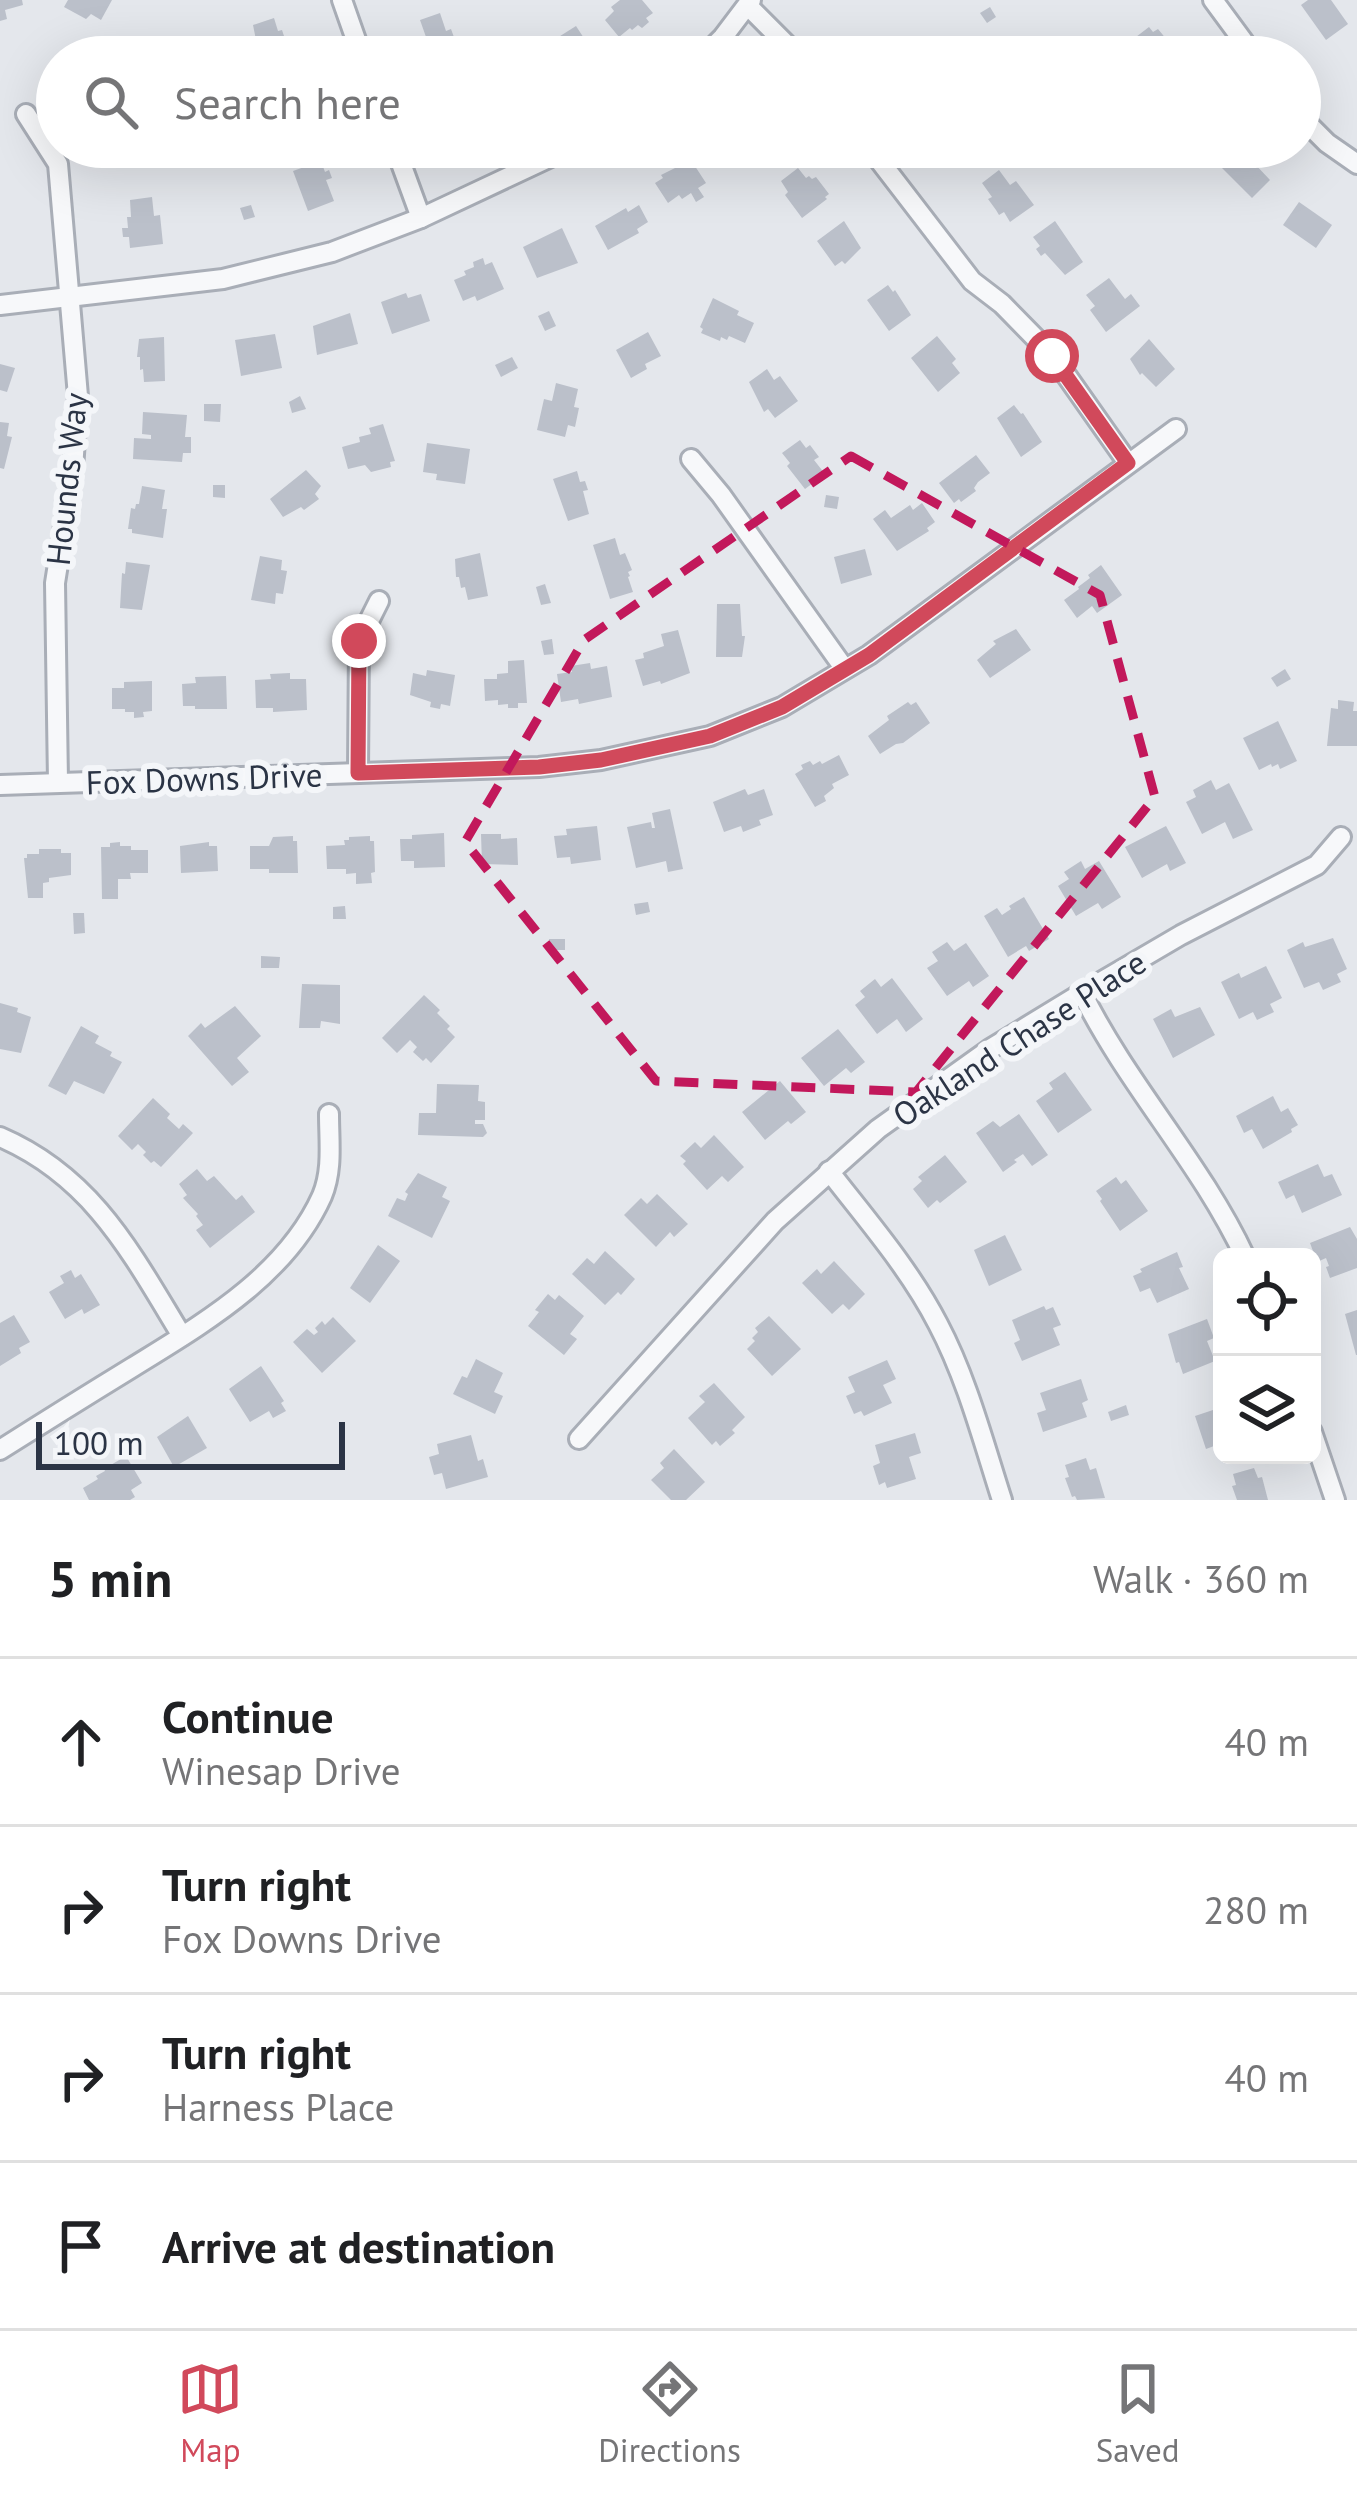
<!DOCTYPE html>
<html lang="en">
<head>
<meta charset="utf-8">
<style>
  :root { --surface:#fff; --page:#f2f2f2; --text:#202124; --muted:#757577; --line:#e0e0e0; --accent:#d1495b }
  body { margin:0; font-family:"PT Sans",sans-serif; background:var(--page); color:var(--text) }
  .controls { position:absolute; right:36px; bottom:36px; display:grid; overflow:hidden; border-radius:18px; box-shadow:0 12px 48px #0002 }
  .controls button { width:108px; height:108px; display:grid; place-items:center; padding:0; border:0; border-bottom:3px solid var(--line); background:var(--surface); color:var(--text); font:60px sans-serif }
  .scale { position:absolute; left:36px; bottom:30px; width:309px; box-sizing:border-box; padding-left:12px; border:6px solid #2b3445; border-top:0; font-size:33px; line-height:42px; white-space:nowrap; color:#2b3445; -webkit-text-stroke:9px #f4f6f9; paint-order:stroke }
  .stop { position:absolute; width:36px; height:36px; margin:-27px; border:9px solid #d1495b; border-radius:50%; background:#fff }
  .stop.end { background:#d1495b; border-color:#fff; box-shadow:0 3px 12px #0008 }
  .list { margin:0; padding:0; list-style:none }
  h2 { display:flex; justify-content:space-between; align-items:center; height:156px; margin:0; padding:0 48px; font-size:51px }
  h2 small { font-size:39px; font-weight:400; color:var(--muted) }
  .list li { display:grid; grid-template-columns:78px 1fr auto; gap:36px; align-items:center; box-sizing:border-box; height:168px; padding:0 48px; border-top:3px solid var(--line) }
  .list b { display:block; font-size:45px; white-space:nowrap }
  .list p { margin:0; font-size:39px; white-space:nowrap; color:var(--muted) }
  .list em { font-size:39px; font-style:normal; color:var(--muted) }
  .icon { flex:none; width:66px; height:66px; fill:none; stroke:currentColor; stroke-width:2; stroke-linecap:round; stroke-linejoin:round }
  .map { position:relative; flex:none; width:1357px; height:1500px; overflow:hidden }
  .search { position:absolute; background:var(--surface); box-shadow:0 12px 48px #0002; left:36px; right:36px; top:36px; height:132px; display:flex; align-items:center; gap:30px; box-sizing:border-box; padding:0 42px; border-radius:66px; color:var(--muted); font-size:45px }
  .sheet { height:828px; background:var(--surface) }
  nav { display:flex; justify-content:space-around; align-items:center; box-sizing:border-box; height:168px; border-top:3px solid var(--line); background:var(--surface); font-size:33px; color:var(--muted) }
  nav a { display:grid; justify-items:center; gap:6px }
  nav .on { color:var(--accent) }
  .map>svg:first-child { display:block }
  .building { fill:#bbc0ca }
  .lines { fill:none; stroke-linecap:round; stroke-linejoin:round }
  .street-casing { stroke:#a9aeb7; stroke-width:24 }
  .street { stroke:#f7f8fa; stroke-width:18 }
  .route { stroke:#d1495b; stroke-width:15 }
  .marked { fill:none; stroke:#c2185b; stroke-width:9; stroke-dasharray:24 15; stroke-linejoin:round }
  .labels { text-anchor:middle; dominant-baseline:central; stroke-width:12; stroke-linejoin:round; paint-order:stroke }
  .street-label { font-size:33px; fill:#2b3445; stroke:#f4f6f9 }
</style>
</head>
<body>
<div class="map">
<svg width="1357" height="1500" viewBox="0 0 1357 1500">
  <rect width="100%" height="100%" fill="#e4e7ec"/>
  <g class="building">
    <polygon points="0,0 22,0 23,5 5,10 7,19 0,21"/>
    <polygon points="68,0 112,0 101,20 91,14 86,19 64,7"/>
    <polygon points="620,0 642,0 653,13 646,18 649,22 642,28 638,25 632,30 630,28 619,37 605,20 614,11 611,7"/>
    <polygon points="1308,0 1331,0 1348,24 1326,40 1301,5"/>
    <polygon points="990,7 996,17 987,23 980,13"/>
    <polygon points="440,13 446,31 451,29 455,40 463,37 468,50 459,53 460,57 421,57 417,45 423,43 422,39 426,37 420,20"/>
    <polygon points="274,18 278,31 282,30 291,57 264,57 262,49 258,50 253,25"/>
    <polygon points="576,26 595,55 543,57 538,50"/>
    <polygon points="1149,27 1153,32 1158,29 1181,57 1145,57 1132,40"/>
    <polygon points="1073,40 1077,45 1074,48 1082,57 1070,57 1063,48"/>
    <polygon points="914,43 924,57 895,57"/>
    <polygon points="135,44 139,57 109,57 108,53"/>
    <polygon points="118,147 149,147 151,161 127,164 126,154 119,154"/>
    <polygon points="945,147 976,147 959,159 954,152 950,154"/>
    <polygon points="1242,148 1258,158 1253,162 1270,180 1252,198 1222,168"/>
    <polygon points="691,160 706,183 698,188 704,197 696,202 691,193 682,199 679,195 668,203 655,183 663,178 661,175"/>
    <polygon points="321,161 325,172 329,170 332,178 326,180 334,201 308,211 293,171"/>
    <polygon points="798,168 806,178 809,176 812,179 816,177 829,194 825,197 827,199 802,218 785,195 788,192 781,181"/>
    <polygon points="999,170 1010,185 1016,181 1034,205 1010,222 1004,212 999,215 996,210 988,199 992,197 982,183"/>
    <polygon points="152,197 154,216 160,215 163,244 130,248 129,237 123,237 122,228 128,228 127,217 131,217 130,200"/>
    <polygon points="1299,202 1332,225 1316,248 1283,225"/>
    <polygon points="251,205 255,217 244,220 240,208"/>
    <polygon points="639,205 648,222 637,229 639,233 608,250 595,226 626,208 628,212"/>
    <polygon points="844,221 861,248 845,264 842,261 835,266 817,241"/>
    <polygon points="1055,221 1083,262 1065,275 1045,253 1041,256 1036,249 1040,246 1033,237"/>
    <polygon points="562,228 578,263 537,278 523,247"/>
    <polygon points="483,258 485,265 492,262 504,289 477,301 475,296 463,301 454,280 466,275 464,271 474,267 473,262"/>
    <polygon points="1109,278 1125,299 1131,294 1140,306 1106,332 1090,310 1095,306 1086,295"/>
    <polygon points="888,285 893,292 895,290 911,315 889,331 867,300"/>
    <polygon points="406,293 408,298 421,294 430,321 392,334 381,302"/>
    <polygon points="713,298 739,311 737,315 754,323 745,343 729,336 727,340 721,337 720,341 701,333 703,329 700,327"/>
    <polygon points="549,311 556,326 545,331 538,316"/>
    <polygon points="350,313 358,344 317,355 313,326"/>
    <polygon points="648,332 661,356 645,364 647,369 631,378 616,350"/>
    <polygon points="275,334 282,368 241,376 235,340"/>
    <polygon points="937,336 956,359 952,363 960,373 938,392 911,358"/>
    <polygon points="164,337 165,381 144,382 143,369 140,370 140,357 137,357 139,339"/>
    <polygon points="1149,339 1175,369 1156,387 1142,373 1140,375 1130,359"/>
    <polygon points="512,357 518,368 501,377 495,365"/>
    <polygon points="0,364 15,368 7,392 0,390"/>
    <polygon points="767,369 774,380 780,376 798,401 775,418 768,409 764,412 749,382"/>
    <polygon points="556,383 578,389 574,407 579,408 575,427 568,425 565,437 537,430 544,399 552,401"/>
    <polygon points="300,396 306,409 292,413 289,402"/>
    <polygon points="204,404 221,404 220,422 204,421"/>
    <polygon points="1014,405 1021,414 1023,413 1042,442 1021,457 997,418"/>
    <polygon points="143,412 187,415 185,437 191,437 191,453 183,453 182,462 133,459 134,438 151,439 151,435 142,434"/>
    <polygon points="0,422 9,423 7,436 12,437 4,469 0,468"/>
    <polygon points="383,424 395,461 390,462 391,467 371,472 365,465 348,469 342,447 360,442 359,437 371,434 369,428"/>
    <polygon points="800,440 806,448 810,445 819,457 814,460 825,474 805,489 787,466 790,463 782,453"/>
    <polygon points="427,443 470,449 465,484 436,480 437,474 423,472"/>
    <polygon points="976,455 990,473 978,482 974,488 976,491 961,502 959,499 954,503 939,483"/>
    <polygon points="306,470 321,486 315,494 319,499 304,510 301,507 283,517 270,499"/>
    <polygon points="577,471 580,482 585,481 588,490 583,491 589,514 568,521 553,479"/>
    <polygon points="213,485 225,485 225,498 213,497"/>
    <polygon points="142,486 165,490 162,509 167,509 163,538 132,533 132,529 128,529 131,508 135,509 136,504 139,504"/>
    <polygon points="826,495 839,497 837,509 824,507"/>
    <polygon points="922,503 935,522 927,528 929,531 897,551 873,519 885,510 891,518 910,505 913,510"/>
    <polygon points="615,538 620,555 625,553 632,570 628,572 630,576 628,577 633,592 610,599 593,545"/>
    <polygon points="865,549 872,575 841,584 834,557"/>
    <polygon points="480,553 488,596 468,600 465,587 461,588 459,577 456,577 455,559"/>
    <polygon points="260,556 282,560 281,570 287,571 283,594 276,593 275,604 251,600"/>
    <polygon points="126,562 150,565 142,610 120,608 122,573 125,574"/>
    <polygon points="1101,565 1122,595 1097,613 1092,606 1077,618 1064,600 1079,589 1078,587 1090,578 1088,575"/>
    <polygon points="545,584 551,603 541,605 536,587"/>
    <polygon points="717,604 740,604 742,636 745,636 742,657 716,657"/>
    <polygon points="1016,629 1031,650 990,678 977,660 996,644 993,641"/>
    <polygon points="678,630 690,673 661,684 660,681 643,686 635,660 644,658 643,653 664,646 661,634"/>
    <polygon points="552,639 554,654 544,655 541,641"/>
    <polygon points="524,660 527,703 518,703 518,708 508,708 508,704 498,705 498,700 485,701 484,679 497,679 497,674 508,673 508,661"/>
    <polygon points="590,663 591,669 607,666 612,697 579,704 578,699 561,702 557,674 572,672 571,666"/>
    <polygon points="1285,669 1291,679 1277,687 1271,678"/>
    <polygon points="427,670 455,675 450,706 441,704 440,709 430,707 431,702 410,695 413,673 426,676"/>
    <polygon points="290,673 290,679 306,679 307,710 273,712 273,708 256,708 255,680 271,679 270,674"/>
    <polygon points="226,676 227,709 195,709 195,706 183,706 182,684 196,683 195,677"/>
    <polygon points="152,681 152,711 143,712 144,717 134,718 134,712 125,712 125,709 112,709 112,688 124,688 124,682"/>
    <polygon points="1338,700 1354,702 1353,711 1357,711 1357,746 1327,746 1331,708 1338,709"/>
    <polygon points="908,702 911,705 916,702 930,723 903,743 896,744 880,754 868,736 889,720 887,716"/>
    <polygon points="1278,721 1297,761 1280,769 1278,764 1272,767 1271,764 1259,770 1243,738"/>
    <polygon points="839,755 849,775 832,784 834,788 824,796 826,801 815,807 795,774 803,769 801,765 810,761 813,765 820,761 822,764"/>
    <polygon points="1211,780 1216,790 1229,783 1253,830 1233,839 1225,822 1202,834 1186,802 1196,797 1193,790"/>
    <polygon points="745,789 748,795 764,789 773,815 759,820 761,825 743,832 741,826 724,832 713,802"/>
    <polygon points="670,809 683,869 668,872 666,861 636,868 627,827 651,822 652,828 655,828 652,813"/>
    <polygon points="597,826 601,860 571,864 570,857 557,858 554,836 567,835 566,829"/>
    <polygon points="1166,826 1186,863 1170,871 1167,864 1142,878 1125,847"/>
    <polygon points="444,833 445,867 414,868 414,861 401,861 400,839 412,839 412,835"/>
    <polygon points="481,834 501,834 501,839 517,838 518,865 482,864"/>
    <polygon points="293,836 293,841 297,841 298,873 269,873 269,869 250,869 250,846 269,846 273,837"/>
    <polygon points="370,836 370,841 374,841 375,872 371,873 372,883 356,884 356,873 346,874 346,869 327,869 326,846 345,845 344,840 349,840 349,837"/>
    <polygon points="120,842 120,846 131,846 131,850 148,850 148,873 130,873 131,879 118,879 118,899 102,899 101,847 110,847 110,843"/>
    <polygon points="209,842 209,846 217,846 218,871 181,873 180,846"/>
    <polygon points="39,849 61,849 61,853 71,853 71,875 49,878 49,882 43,883 43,898 28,898 24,858 27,858 27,854 39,854"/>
    <polygon points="1081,861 1085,869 1099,861 1121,897 1102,909 1098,903 1076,916 1058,886 1069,879 1064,872"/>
    <polygon points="1024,897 1049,939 1029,951 1026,946 1008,957 984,916 997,908 1002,915 1011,909 1009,906"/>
    <polygon points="648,902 650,912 636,915 634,904"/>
    <polygon points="345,906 346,919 333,919 333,907"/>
    <polygon points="73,913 84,913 85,933 74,934"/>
    <polygon points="1333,938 1347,969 1337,974 1341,982 1323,990 1319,982 1304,988 1287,950 1303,942 1305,947"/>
    <polygon points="549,939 565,939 565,950 550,950"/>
    <polygon points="947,942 954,951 966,943 989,976 973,987 969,981 947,996 927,968 938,961 932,952"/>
    <polygon points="261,956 280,957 279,968 261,968"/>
    <polygon points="1266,966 1282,998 1270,1004 1274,1012 1257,1020 1253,1012 1239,1019 1221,982 1239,973 1241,978"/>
    <polygon points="892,978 923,1019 906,1032 897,1019 877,1034 855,1005 865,997 860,991 875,979 881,987"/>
    <polygon points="302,984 340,985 340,1024 321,1021 320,1028 299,1028"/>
    <polygon points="424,995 440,1010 437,1013 450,1026 447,1029 455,1037 431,1063 426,1058 423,1061 413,1052 417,1047 410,1040 397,1053 382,1038"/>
    <polygon points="0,1003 18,1008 17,1012 31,1017 21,1053 0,1049"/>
    <polygon points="235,1006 261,1036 237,1058 249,1072 232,1086 188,1036 201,1023 205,1028"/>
    <polygon points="1200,1007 1215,1035 1173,1058 1153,1019 1171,1009 1175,1017"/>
    <polygon points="81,1026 99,1036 95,1043 112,1052 110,1056 122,1062 104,1094 74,1081 66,1095 48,1086"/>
    <polygon points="838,1029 865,1062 851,1073 846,1068 824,1086 801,1058"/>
    <polygon points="1065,1072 1092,1110 1058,1133 1036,1101 1053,1089 1049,1083"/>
    <polygon points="780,1081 806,1112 791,1124 788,1121 765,1140 742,1112"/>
    <polygon points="437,1084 479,1085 478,1101 485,1102 485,1120 475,1120 475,1124 483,1124 487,1133 483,1137 418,1135 419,1113 436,1113"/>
    <polygon points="1273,1096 1281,1112 1288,1108 1298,1125 1291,1129 1292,1132 1263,1149 1252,1129 1244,1133 1236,1116"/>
    <polygon points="153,1098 170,1114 167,1118 179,1129 183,1124 193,1133 161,1167 154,1161 151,1163 143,1155 146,1152 138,1144 132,1150 118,1136"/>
    <polygon points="1019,1114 1048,1155 1032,1166 1023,1154 1014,1160 1017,1162 1003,1172 976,1133 993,1121 1000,1127"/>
    <polygon points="714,1135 744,1167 728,1182 722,1176 707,1190 683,1164 686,1161 680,1156 695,1142 701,1148"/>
    <polygon points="945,1155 967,1182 940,1203 937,1200 928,1208 913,1189 922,1181 918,1177"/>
    <polygon points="1318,1164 1324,1177 1332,1174 1342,1195 1302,1213 1294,1195 1286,1199 1278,1182"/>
    <polygon points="197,1169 207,1181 214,1176 236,1200 242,1195 255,1212 210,1248 196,1230 203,1225 196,1216 198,1214 183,1198 187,1195 179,1184"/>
    <polygon points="418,1173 447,1187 442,1197 450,1201 432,1238 388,1216 397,1198 405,1201 408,1194 405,1192"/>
    <polygon points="1116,1177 1121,1184 1126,1180 1148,1211 1120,1231 1100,1201 1102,1199 1096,1191"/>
    <polygon points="657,1194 688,1224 674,1237 670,1232 656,1247 624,1215 641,1198 647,1204"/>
    <polygon points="1350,1227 1357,1239 1357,1268 1330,1278 1326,1267 1329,1266 1326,1258 1317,1262 1310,1243"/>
    <polygon points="1005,1235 1022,1270 989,1286 974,1250"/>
    <polygon points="378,1245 400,1261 370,1303 350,1288"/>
    <polygon points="605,1251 635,1279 621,1295 618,1292 605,1305 572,1274 587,1258 594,1264"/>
    <polygon points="1177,1252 1183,1267 1179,1268 1189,1289 1157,1303 1150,1288 1140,1292 1133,1276 1142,1272 1140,1269"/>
    <polygon points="834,1261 865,1294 849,1310 843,1304 832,1314 802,1283 817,1269 821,1274"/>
    <polygon points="71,1270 75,1278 81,1274 100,1305 84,1314 82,1309 65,1319 49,1292 64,1283 60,1276"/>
    <polygon points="548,1294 555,1300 559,1295 584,1316 570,1334 577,1339 564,1355 528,1326 539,1312 535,1310"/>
    <polygon points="1044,1306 1046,1310 1053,1307 1061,1325 1053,1328 1060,1345 1022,1361 1014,1343 1020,1340 1012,1320"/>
    <polygon points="1357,1310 1357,1355 1356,1355 1345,1314"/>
    <polygon points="14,1315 30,1342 19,1348 21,1353 0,1366 0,1323"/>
    <polygon points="769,1316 801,1349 772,1376 747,1349 755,1341 752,1338 758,1332 755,1328"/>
    <polygon points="333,1317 356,1341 322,1373 293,1342 307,1329 314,1335 318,1332 315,1328 322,1321 325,1325"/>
    <polygon points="1207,1319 1214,1338 1207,1341 1215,1361 1183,1374 1179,1362 1176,1363 1168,1334"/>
    <polygon points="476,1359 503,1373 494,1392 503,1396 495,1414 453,1394 462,1376 467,1378"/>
    <polygon points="887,1360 896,1379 883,1385 892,1403 864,1416 861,1411 854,1414 846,1396 855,1392 848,1377"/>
    <polygon points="261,1366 284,1401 281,1403 286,1411 273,1418 269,1411 250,1422 229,1389"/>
    <polygon points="1081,1379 1088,1400 1082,1403 1087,1417 1043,1432 1037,1413 1046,1410 1040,1393"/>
    <polygon points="714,1383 745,1417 732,1430 735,1433 720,1446 716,1441 712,1445 688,1418 705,1402 699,1396"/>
    <polygon points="1126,1405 1129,1415 1111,1421 1108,1412"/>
    <polygon points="1222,1407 1222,1443 1206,1449 1195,1416"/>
    <polygon points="188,1416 207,1448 174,1467 157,1437"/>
    <polygon points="915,1433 921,1453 909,1457 916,1479 887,1488 885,1482 879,1485 873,1466 880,1463 875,1445"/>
    <polygon points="471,1435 478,1461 483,1459 488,1477 446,1489 442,1473 434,1475 429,1457 439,1454 437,1444"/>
    <polygon points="674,1449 705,1482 686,1500 671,1500 651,1480 664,1468 660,1463"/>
    <polygon points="126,1456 142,1483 131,1490 135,1497 130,1500 89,1500 83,1488 98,1479 96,1476 105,1471 104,1469"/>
    <polygon points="1086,1458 1090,1470 1096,1468 1105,1498 1077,1500 1075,1496 1072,1497 1065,1478 1069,1477 1065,1465"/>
    <polygon points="1254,1468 1258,1478 1262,1477 1268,1500 1237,1500 1232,1486 1236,1485 1233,1474"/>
  </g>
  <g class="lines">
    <defs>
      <g id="street">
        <polyline points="342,0 362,57"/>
        <polyline points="1213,0 1255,57"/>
        <polyline points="748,6 799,57"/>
        <polyline points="703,57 723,37 751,0"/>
        <polyline points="26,114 58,164 78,396 73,469 55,583 58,782"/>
        <polyline points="1300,116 1327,143 1357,164"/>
        <polyline points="395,147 421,218"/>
        <polyline points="869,147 972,281 1002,304 1052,355 1128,463"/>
        <polyline points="0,305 223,279 332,252 421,218 572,147"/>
        <polyline points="691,459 721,495 844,668"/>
        <polyline points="358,773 359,641 379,601"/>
        <polyline points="0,785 539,767 601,760 710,736 782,707 869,655 1176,429"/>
        <path d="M1082,993C1128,1086 1201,1163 1245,1257"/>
        <path d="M0,1137C93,1177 132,1254 182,1336"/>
        <path d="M829,1171C867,1220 909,1268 938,1324C967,1379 983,1441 1002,1500"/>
        <polyline points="1312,1432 1335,1500"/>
        <polyline points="579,1439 775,1221 878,1129 990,1049 1082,993 1181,935 1317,865 1341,837"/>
        <path d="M0,1450C44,1422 89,1394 133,1367C204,1323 286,1276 322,1196C333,1170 329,1142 329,1114"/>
      </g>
    </defs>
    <use href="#street" class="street-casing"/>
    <use href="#street" class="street"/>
  </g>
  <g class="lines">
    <polyline class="route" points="359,641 358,773 539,767 601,760 710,736 782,707 869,655 1128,463 1052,356"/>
  </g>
  <path class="marked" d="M851,456L1100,595L1155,797L916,1092L656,1081L465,842L584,640Z"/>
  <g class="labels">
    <g class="street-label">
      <text transform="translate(66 479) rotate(-84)">Hounds Way</text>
      <text transform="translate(204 778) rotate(-2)">Fox Downs Drive</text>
      <text transform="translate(1019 1038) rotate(-33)">Oakland Chase Place</text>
    </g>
  </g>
</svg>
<div class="controls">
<button><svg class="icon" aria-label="locate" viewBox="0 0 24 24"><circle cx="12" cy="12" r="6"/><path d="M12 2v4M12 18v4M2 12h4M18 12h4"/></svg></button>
<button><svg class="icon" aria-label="layers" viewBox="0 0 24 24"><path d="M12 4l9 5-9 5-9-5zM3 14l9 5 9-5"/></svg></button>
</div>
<div class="scale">100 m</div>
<div class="stop" style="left:1052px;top:356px"></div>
<div class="stop end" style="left:359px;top:641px"></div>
<div class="search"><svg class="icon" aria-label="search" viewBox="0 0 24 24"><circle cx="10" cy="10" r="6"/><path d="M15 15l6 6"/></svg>Search here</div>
</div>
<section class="sheet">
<h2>5 min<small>Walk · 360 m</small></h2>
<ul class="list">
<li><svg class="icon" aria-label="ahead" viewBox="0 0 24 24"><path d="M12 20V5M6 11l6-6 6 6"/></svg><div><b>Continue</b><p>Winesap Drive</p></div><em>40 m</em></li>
<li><svg class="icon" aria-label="right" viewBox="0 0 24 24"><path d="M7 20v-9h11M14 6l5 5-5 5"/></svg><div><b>Turn right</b><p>Fox Downs Drive</p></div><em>280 m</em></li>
<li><svg class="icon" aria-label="right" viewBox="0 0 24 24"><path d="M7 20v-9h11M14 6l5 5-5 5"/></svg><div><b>Turn right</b><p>Harness Place</p></div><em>40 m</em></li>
<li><svg class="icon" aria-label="arrive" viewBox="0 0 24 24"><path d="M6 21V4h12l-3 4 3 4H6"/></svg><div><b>Arrive at destination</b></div></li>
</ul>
</section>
<nav>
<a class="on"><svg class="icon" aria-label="map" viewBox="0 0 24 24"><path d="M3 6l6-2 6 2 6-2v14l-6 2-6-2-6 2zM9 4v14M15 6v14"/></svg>Map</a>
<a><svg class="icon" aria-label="directions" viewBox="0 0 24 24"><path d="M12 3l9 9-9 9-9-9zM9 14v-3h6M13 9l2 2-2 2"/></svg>Directions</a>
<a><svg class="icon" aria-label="saved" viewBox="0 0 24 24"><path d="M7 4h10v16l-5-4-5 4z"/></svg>Saved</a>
</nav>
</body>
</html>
